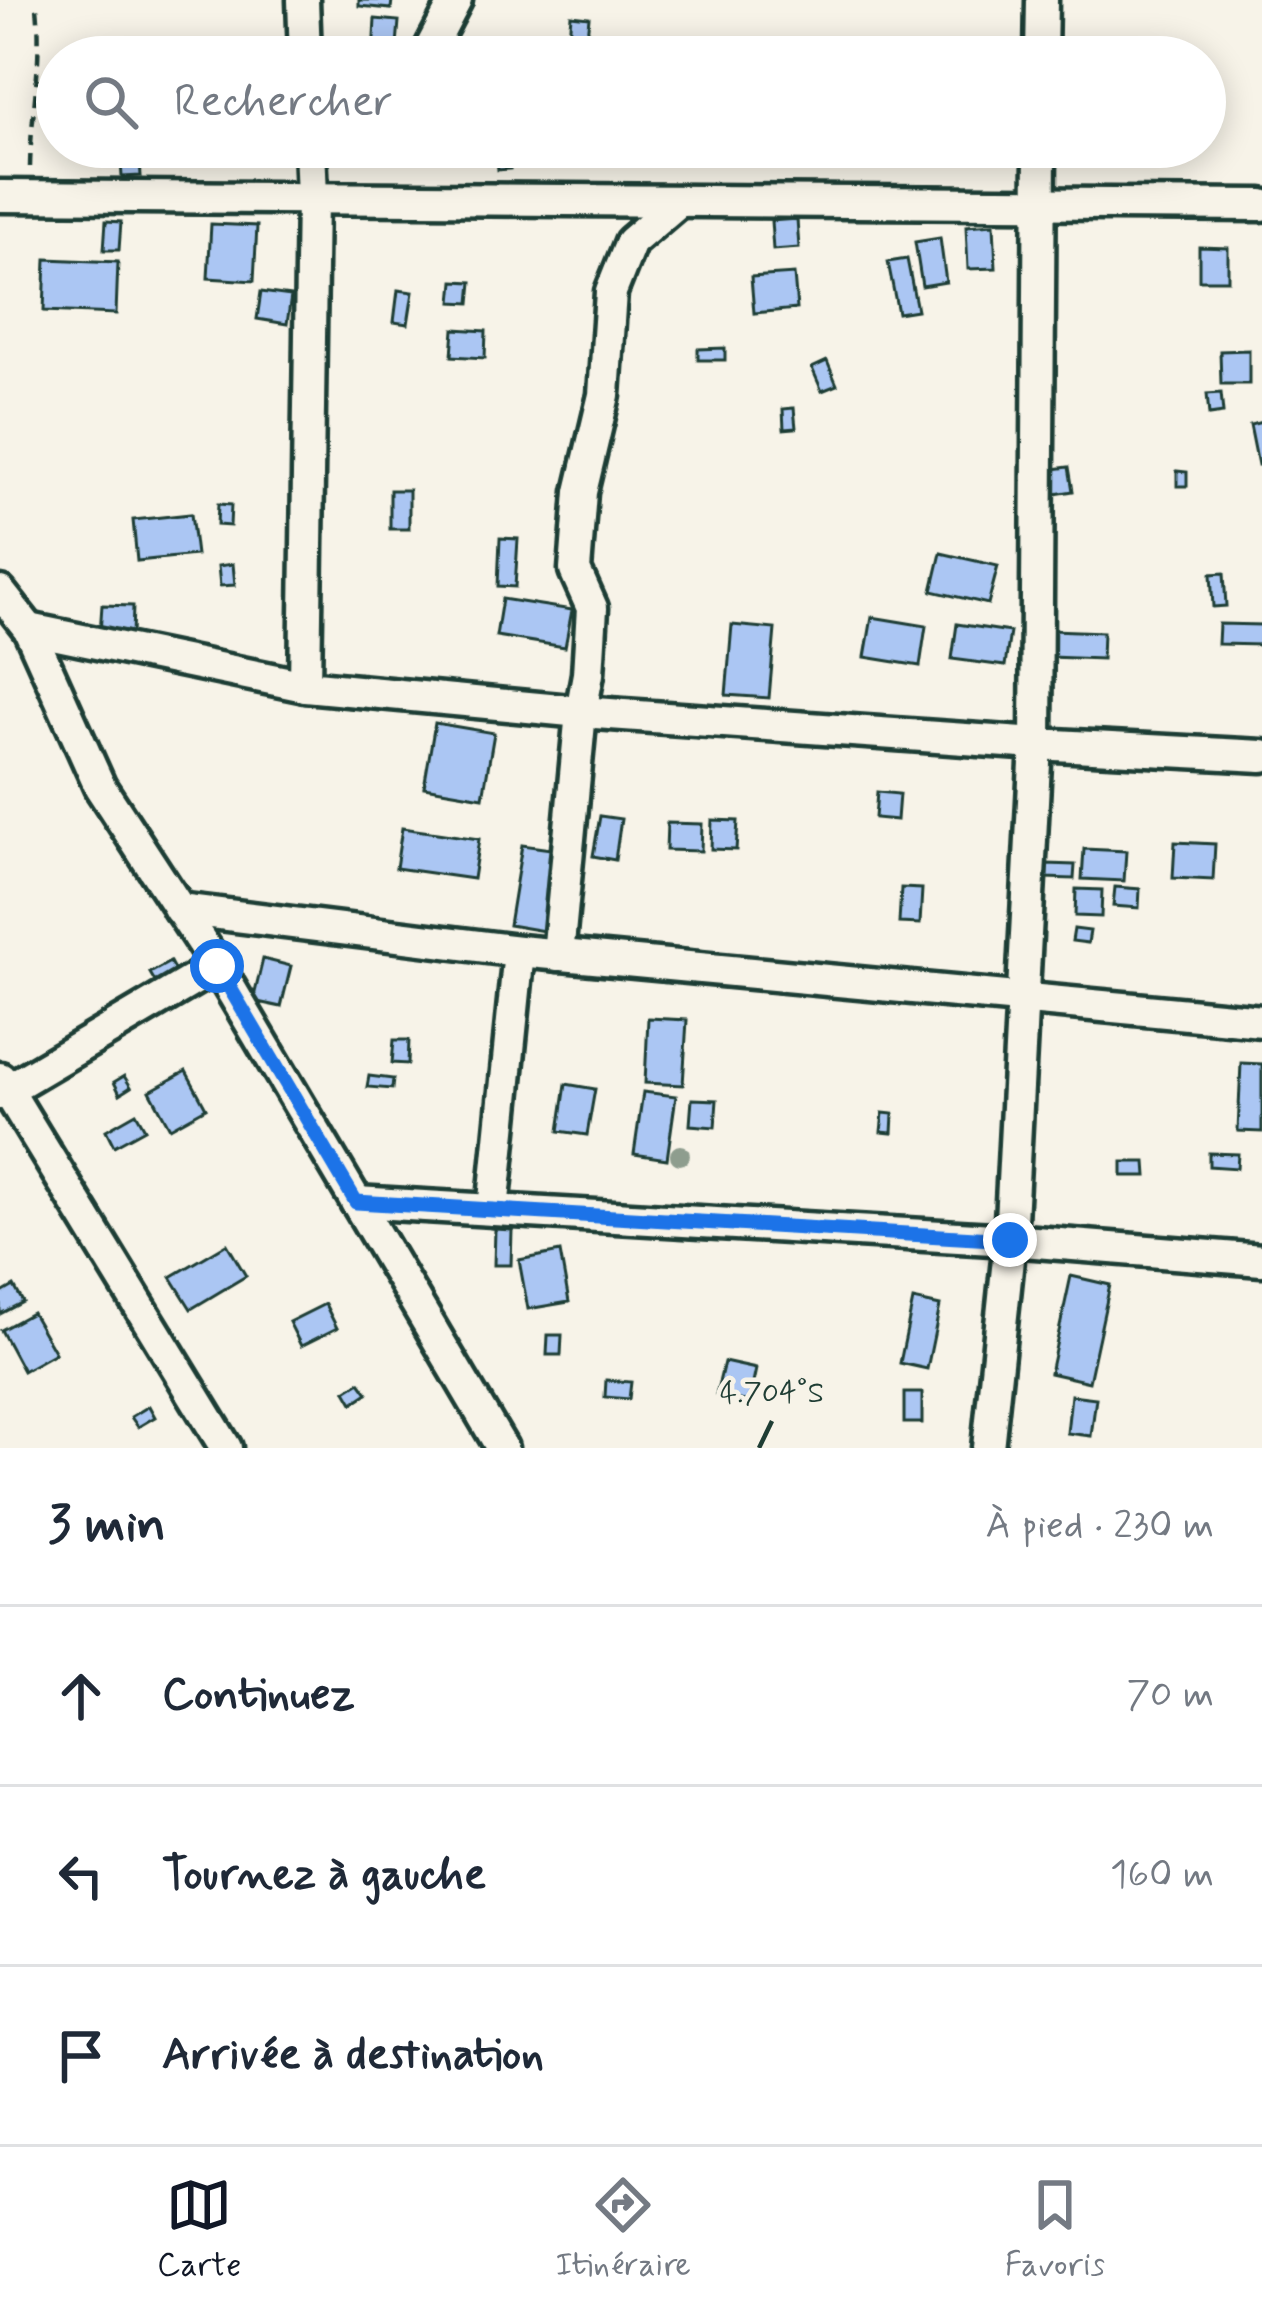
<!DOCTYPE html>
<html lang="fr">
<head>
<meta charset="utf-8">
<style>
  :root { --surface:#fff; --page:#f6f6f7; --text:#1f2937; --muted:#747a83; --line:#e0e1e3; --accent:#111827 }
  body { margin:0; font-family:Mynerve,sans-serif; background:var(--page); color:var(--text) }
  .stop { position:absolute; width:36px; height:36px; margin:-27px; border:9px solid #1a73e8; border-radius:50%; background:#fff }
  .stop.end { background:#1a73e8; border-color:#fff; box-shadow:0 3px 12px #0008 }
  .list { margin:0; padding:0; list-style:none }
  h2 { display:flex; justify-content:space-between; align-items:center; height:156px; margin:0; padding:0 48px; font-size:51px }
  h2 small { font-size:39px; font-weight:400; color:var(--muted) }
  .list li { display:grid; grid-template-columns:78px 1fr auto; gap:36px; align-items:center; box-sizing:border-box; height:180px; padding:0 48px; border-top:3px solid var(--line) }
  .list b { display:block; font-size:45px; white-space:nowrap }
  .list em { font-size:39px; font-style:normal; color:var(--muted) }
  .icon { flex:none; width:66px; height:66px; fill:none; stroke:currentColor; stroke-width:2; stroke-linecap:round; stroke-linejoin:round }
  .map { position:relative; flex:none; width:1262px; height:1448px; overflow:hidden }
  .search { position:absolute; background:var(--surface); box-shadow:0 6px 30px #0003; left:36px; right:36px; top:36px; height:132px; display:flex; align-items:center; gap:30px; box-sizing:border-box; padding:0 42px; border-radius:66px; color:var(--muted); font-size:45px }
  .sheet { height:696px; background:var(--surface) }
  nav { display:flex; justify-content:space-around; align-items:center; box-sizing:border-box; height:168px; border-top:3px solid var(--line); background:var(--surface); font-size:33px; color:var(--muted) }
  nav a { display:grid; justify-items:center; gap:6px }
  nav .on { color:var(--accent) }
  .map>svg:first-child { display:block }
  .building { fill:#abc6f3; stroke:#1f3d34; stroke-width:3 }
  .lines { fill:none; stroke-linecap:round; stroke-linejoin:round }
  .minor-casing { stroke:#1f3d34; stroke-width:39 }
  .path { stroke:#1f3d34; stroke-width:4.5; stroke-dasharray:12 9; stroke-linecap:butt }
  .minor { stroke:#f7f3e8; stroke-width:30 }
  .tree { fill:#8e9d8e }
  .route { stroke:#1a73e8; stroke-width:15 }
  .ticks { fill:none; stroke:#1f3d34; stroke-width:4.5 }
  .ticks-label { font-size:30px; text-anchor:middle; fill:#1f3d34; stroke:#f7f3e8; stroke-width:9; stroke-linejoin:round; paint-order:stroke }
</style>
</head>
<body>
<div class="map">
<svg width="1262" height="1448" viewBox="0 0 1262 1448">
  <rect width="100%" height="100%" fill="#f7f3e8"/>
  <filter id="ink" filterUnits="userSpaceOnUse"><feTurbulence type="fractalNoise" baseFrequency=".00833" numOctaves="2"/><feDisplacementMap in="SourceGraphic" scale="24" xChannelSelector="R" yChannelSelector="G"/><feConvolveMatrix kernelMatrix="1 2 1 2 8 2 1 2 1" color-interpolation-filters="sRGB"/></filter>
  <g filter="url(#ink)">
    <g class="building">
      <polygon points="359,0 392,0 391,9 359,6"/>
      <polygon points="571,15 589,17 585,57 567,57"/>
      <polygon points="375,19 399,21 396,57 373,56"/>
      <polygon points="489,40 490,56 454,57 453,42"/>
      <polygon points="370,45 370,57 332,57 332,46"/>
      <polygon points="120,147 139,147 141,176 122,177"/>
      <polygon points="509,149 510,169 498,170 496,150"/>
      <polygon points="797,219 799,248 773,250 771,221"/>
      <polygon points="106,221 121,222 119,250 104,250"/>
      <polygon points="211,224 257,226 254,281 208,278"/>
      <polygon points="994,224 996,268 968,269 966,226"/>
      <polygon points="940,238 946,282 922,286 915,242"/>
      <polygon points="1199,247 1228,248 1228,280 1199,280"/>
      <polygon points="46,259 118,262 116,314 44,311"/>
      <polygon points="907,259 917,310 898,313 888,262"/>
      <polygon points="794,274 797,309 754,313 751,277"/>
      <polygon points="454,281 472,282 470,303 452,302"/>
      <polygon points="398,290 413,292 408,324 394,322"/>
      <polygon points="261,292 291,296 287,324 257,319"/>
      <polygon points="454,329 486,331 485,358 452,356"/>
      <polygon points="725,348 725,360 698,360 698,349"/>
      <polygon points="1249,350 1249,384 1221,384 1220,351"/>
      <polygon points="827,361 837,385 822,391 812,368"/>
      <polygon points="1221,393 1223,413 1209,415 1207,394"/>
      <polygon points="794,408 796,428 784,429 783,409"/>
      <polygon points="1262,422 1262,464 1258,465 1250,425"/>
      <polygon points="1069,467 1073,491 1049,495 1045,470"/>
      <polygon points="1177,471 1187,472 1187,486 1177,486"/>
      <rect x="390" y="490" width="19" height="39"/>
      <polygon points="218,504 231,505 230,526 217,525"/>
      <polygon points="191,514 196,555 137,561 133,520"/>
      <polygon points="500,538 518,539 515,587 498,586"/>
      <polygon points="941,553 998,566 988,604 932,591"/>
      <polygon points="233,564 235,585 220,586 218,566"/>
      <polygon points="1224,573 1226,606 1213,607 1211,574"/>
      <polygon points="502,599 572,610 565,647 496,636"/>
      <polygon points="102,605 133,606 132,635 100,633"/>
      <polygon points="872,617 926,626 920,666 865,657"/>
      <polygon points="957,624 1010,632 1005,666 952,659"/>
      <polygon points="1219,624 1262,625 1262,645 1218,644"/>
      <polygon points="732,625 775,629 769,698 726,695"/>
      <polygon points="1051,630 1103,632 1102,659 1049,657"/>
      <polygon points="435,723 494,733 483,797 424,787"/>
      <polygon points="877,792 899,794 897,820 875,818"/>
      <polygon points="600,816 621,819 615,860 593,856"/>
      <polygon points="712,820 738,821 736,850 711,849"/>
      <polygon points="667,823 702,824 701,851 666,850"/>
      <polygon points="402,828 479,839 473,879 396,868"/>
      <polygon points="1175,842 1215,844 1213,880 1173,878"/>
      <polygon points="522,845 558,850 544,931 509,925"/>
      <polygon points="1084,849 1126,851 1124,881 1082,879"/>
      <polygon points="1046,864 1075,865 1074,879 1045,878"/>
      <polygon points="1115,887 1140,889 1139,908 1113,906"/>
      <polygon points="901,888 922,889 920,924 899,923"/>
      <polygon points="1076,889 1102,890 1101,917 1075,916"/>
      <polygon points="1074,929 1090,931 1088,943 1072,941"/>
      <polygon points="263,959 291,966 281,1007 253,1001"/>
      <polygon points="170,962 179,979 160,990 150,973"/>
      <polygon points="648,1018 687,1020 683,1085 645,1083"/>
      <polygon points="394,1040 409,1040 408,1064 392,1063"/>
      <polygon points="1241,1063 1262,1064 1262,1132 1238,1131"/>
      <polygon points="186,1071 206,1108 170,1128 150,1091"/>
      <polygon points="124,1076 131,1087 120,1094 114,1082"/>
      <polygon points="369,1076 393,1079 392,1089 367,1087"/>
      <polygon points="566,1084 595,1089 587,1135 559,1131"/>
      <polygon points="643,1092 676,1096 667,1159 634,1154"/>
      <polygon points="692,1099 717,1100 715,1127 690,1125"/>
      <polygon points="136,1113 145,1129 114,1146 106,1130"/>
      <polygon points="883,1113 893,1114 892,1133 881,1132"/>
      <polygon points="1209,1153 1238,1154 1237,1168 1209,1166"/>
      <polygon points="1122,1162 1146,1162 1147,1176 1122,1176"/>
      <polygon points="495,1229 512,1230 511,1265 494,1265"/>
      <polygon points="227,1244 246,1276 191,1309 171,1277"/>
      <polygon points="560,1252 569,1302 528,1309 519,1260"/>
      <polygon points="1071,1276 1110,1285 1089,1382 1050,1373"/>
      <polygon points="14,1286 23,1302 0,1314 0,1294"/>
      <polygon points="913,1300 940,1306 927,1369 900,1363"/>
      <polygon points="325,1304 337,1328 301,1346 289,1322"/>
      <polygon points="32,1313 55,1353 23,1371 1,1330"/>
      <polygon points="548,1335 562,1335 561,1355 547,1355"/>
      <polygon points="724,1362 756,1369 749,1402 716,1395"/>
      <polygon points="606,1380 631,1382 629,1399 605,1397"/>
      <polygon points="360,1382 368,1393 353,1403 346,1391"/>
      <rect x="904" y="1393" width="18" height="30"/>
      <polygon points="1071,1395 1096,1398 1091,1436 1067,1433"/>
      <polygon points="149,1406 155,1417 138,1427 131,1417"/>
    </g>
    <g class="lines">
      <defs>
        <g id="minor">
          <polyline points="303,0 305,57"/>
          <polyline points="426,57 456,0"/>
          <polyline points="1041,57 1042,0"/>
          <polyline points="310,147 312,197 305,686 581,712 1036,744 1010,1240 988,1448"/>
          <polyline points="1040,147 1036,744 1262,756"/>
          <polyline points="0,196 1262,205"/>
          <polyline points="0,592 29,629 100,787 217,966 502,1448"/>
          <polyline points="29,629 305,686"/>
          <polyline points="179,909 519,951 1262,1021"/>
          <polyline points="558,955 581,712 588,674 592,608 575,570 581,492 604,395 611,292 631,242 679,201"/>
          <polyline points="0,1078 226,1448"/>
          <polyline points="0,1094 217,966"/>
          <polyline points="356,1202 1010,1240 1262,1260"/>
          <polyline points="493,1210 519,951"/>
        </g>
      </defs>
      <use href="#minor" class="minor-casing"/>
      <path class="path" d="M30,167C31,110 44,56 36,0"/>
      <use href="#minor" class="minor"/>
    </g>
    <circle class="tree" cx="680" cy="1155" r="10"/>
  </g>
  <g class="lines" filter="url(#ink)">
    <polyline class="route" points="217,966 356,1202 1010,1240"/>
  </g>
  <path class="ticks" d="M759,1448L772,1421"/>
  <g class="ticks-label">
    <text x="772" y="1402">4.704°S</text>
  </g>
</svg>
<div class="stop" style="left:217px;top:966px"></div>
<div class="stop end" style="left:1010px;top:1240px"></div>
<div class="search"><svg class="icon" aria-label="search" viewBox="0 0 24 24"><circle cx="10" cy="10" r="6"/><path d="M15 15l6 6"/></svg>Rechercher</div>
</div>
<section class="sheet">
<h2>3 min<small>À pied · 230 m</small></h2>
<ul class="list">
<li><svg class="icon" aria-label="ahead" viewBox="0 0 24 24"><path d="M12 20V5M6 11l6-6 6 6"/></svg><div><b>Continuez</b></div><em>70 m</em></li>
<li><svg class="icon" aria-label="left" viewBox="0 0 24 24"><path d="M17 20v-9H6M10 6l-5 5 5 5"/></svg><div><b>Tournez à gauche</b></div><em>160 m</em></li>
<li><svg class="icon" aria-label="arrive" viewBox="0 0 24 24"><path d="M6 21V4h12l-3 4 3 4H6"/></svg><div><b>Arrivée à destination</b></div></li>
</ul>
</section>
<nav>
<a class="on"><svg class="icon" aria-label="map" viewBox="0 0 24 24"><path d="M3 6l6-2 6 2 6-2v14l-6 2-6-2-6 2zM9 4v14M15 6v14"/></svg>Carte</a>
<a><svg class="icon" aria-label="directions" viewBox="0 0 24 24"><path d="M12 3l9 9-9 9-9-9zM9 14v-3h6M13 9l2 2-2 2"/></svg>Itinéraire</a>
<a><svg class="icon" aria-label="saved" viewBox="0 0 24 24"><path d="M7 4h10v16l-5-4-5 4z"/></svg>Favoris</a>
</nav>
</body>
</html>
